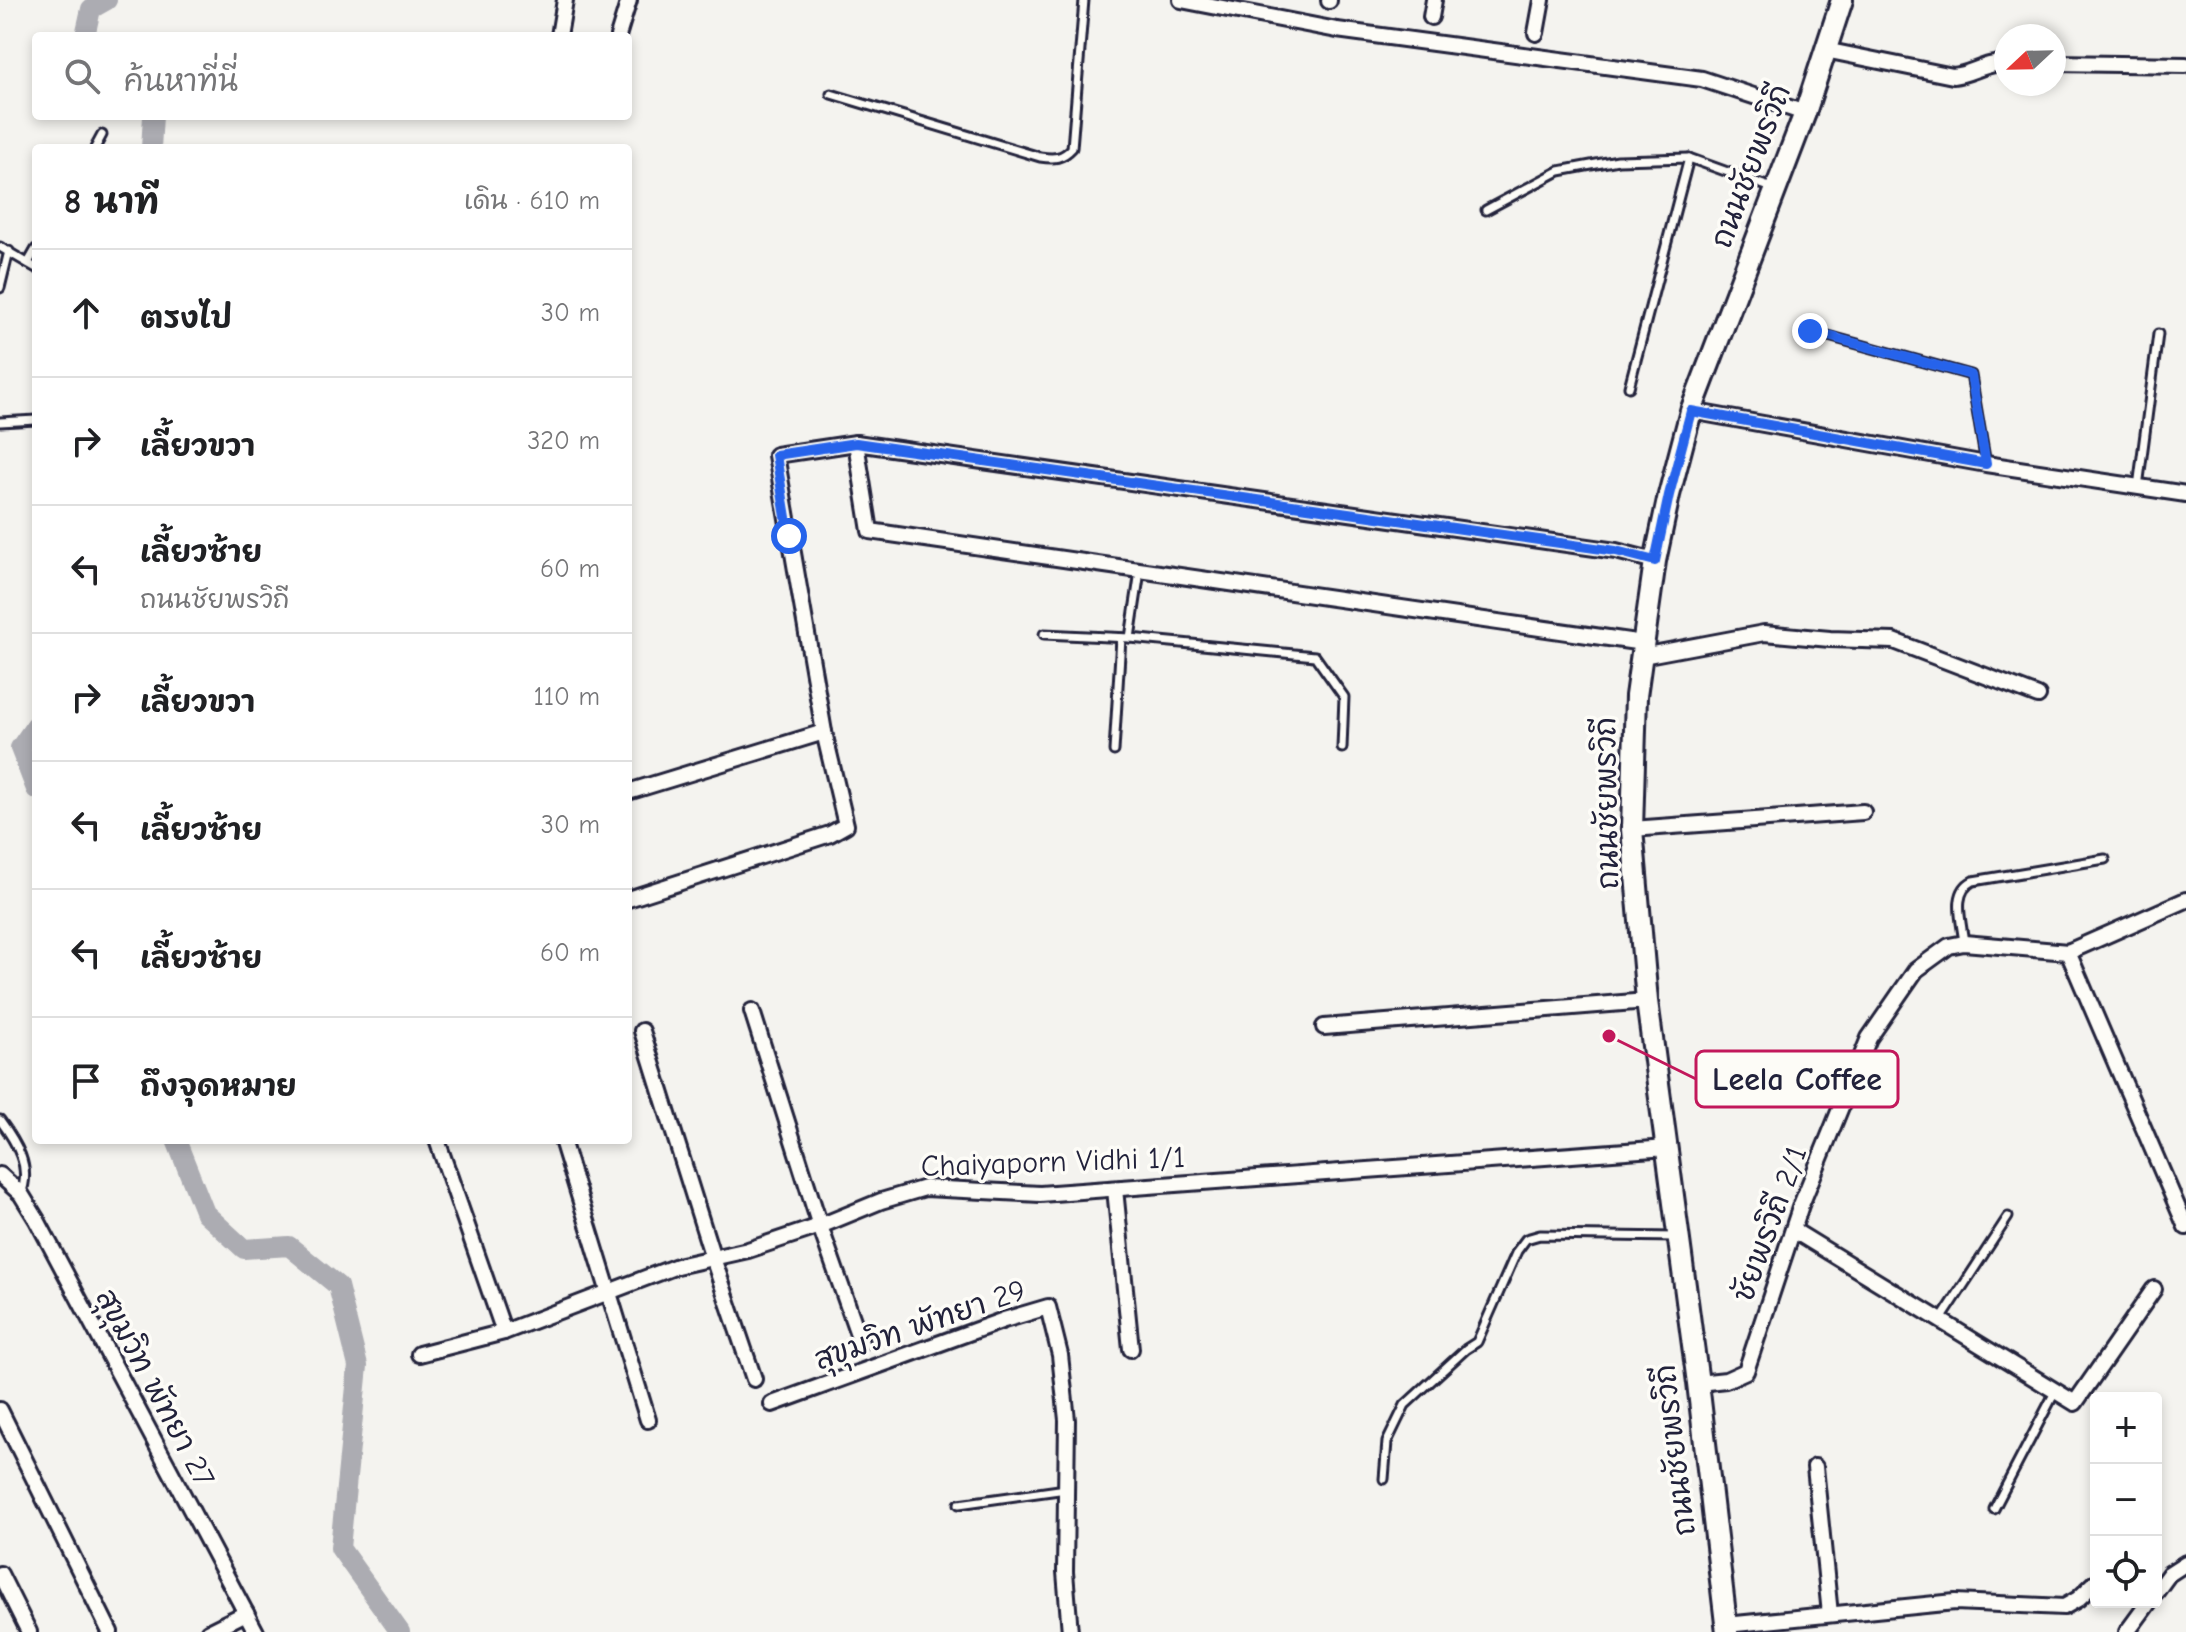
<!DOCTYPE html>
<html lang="th">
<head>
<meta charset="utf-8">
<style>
  :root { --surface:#fff; --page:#f2f2f2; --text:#202124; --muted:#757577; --line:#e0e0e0 }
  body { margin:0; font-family:"Comic Neue","Playpen Sans Thai",sans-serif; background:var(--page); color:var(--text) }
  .controls { position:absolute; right:24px; bottom:24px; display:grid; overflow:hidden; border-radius:8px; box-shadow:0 4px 12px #0003 }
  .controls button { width:72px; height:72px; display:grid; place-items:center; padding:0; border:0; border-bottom:2px solid var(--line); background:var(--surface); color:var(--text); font:40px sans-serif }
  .compass { position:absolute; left:1994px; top:24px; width:72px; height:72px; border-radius:50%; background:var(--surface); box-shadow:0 4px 12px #0003; rotate:248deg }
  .stop { position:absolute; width:24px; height:24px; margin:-18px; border:6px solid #2563eb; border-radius:50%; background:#fff }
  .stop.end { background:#2563eb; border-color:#fff; box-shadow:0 2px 8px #0008 }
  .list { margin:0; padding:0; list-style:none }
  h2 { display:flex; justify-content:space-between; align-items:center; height:104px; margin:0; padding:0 32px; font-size:34px }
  h2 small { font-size:26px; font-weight:400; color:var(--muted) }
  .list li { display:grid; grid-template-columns:52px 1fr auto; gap:24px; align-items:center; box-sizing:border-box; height:128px; padding:0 32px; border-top:2px solid var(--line) }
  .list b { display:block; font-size:30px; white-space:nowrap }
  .list p { margin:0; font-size:26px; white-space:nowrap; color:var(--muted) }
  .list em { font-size:26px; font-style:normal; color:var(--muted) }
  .icon { flex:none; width:44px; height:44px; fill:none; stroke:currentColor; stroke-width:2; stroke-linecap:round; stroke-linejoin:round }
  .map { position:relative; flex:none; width:2186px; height:1632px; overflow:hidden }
  .search { position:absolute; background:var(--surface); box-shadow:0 4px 12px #0003; left:32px; top:32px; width:600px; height:88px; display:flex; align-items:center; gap:20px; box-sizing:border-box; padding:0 28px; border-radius:8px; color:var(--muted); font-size:30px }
  .panel { position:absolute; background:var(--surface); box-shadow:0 4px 12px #0003; left:32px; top:144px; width:600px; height:1000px; border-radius:8px }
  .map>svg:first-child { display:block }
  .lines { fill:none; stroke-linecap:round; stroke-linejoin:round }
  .canal { stroke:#acacb2; stroke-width:20 }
  .lane-casing { stroke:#22223b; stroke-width:13 }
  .street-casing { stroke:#22223b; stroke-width:20 }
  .secondary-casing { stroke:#22223b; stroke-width:26 }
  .lane { stroke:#fdfcf7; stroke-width:7 }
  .street { stroke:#fdfcf7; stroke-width:14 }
  .secondary { stroke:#fdfcf7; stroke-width:20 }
  .route { stroke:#2563eb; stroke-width:10 }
  .labels { text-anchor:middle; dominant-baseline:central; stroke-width:7; stroke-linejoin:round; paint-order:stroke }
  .street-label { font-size:30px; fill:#22223b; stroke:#fdfcf7 }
  .leader { fill:none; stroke:#c2185b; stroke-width:3 }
  .callout-dot { fill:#c2185b; stroke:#fdfcf7; stroke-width:3 }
  .callout { fill:#fdfcf7; stroke:#c2185b; stroke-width:3 }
  .callout-label { font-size:32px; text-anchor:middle; font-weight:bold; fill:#22223b }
</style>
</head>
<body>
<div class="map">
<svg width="2186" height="1632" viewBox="0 0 2186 1632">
  <rect width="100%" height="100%" fill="#f4f3ef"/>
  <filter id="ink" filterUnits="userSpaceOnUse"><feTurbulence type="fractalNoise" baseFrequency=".0125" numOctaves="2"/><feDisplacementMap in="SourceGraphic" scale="16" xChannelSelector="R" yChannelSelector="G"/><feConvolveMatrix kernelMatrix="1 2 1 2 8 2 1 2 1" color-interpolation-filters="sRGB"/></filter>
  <g filter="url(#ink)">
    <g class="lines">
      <g class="canal">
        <polyline points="85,36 91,9 107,0"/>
        <polyline points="151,148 153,116"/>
        <polyline points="36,725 20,748 36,789"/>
        <polyline points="176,1140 205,1213 244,1249 289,1246 338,1286 358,1366 340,1548 400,1632"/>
      </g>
      <defs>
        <g id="lane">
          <path d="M831,94L1040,157C1054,159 1062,159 1072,148L1084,0"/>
          <polyline points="95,148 102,135"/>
          <polyline points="1486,210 1559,171 1618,160 1689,158 1772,188"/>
          <polyline points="0,247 36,268"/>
          <polyline points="28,263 36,249"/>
          <polyline points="0,288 9,251"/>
          <polyline points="1810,331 1971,375 1986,464"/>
          <polyline points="1629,387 1689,158"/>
          <polyline points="0,422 36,420"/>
          <polyline points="2138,487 2158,334"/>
          <polyline points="1044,634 1130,638 1315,656 1344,697 1342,748"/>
          <polyline points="1130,638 1140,571"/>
          <polyline points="1114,751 1121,638"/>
          <path d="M1964,943C1962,922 1951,892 1973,881L2105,859"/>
          <path d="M0,1120C16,1142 32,1167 21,1194"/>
          <polyline points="1940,1321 2008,1217"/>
          <polyline points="1384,1479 1387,1442 1405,1405 1466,1349 1477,1342 1517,1251 1526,1239 1540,1235 1676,1237"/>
          <polyline points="959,1504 1066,1489"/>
          <polyline points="1994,1509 2055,1392"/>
        </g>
        <g id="street">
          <polyline points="1181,0 1337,30 1702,79 1805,113"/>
          <polyline points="1329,1 1329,0"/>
          <polyline points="1431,17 1434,0"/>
          <polyline points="1536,33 1542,0"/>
          <polyline points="559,36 565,0"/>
          <polyline points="618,36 629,0"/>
          <path d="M1825,50L1953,76C1972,74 1986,62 2006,63"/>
          <polyline points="2054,63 2186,65"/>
          <polyline points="1691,411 1986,464 2186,494"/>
          <polyline points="856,443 870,531 1643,643"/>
          <polyline points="1642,656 1764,633 1830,639 1894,641 2038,696"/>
          <polyline points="628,792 824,732"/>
          <polyline points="1632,829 1863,812"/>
          <polyline points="628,899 830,834 846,825 824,732 776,455 856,443 1616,551 1655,561"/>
          <polyline points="2068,952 2186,1227"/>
          <polyline points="752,1011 820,1226 861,1343"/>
          <polyline points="1324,1027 1647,1001"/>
          <polyline points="642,1031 713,1258 754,1379"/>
          <polyline points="437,1140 504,1332"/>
          <polyline points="562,1140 648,1420"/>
          <polyline points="0,1175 21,1194 37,1220 256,1632"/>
          <polyline points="1115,1189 1131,1349"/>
          <polyline points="1793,1230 2075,1403 2154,1289"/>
          <polyline points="419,1354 504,1332 677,1266 748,1250 820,1226 881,1201 925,1188 1040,1194 1667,1148"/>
          <polyline points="1698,1383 1726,1380 1746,1371 1801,1205 1869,1038 1916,970 1949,946 1964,943 2068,952 2186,900"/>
          <polyline points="772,1404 1004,1320 1048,1307 1060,1355 1067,1420 1065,1572 1070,1632"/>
          <polyline points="0,1410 110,1632"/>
          <polyline points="1815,1467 1830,1614"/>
          <polyline points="0,1574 29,1632"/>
          <polyline points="2156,1592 2169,1574 2186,1563"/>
          <polyline points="1726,1625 1955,1602 2064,1607 2078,1599 2096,1582"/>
          <polyline points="208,1632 246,1613"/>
          <polyline points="2127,1632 2149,1602"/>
        </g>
        <polyline id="secondary" points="1727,1632 1698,1383 1647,1001 1632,829 1636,696 1655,561 1669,495 1691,411 1805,113 1842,0"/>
      </defs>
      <use href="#lane" class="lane-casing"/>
      <use href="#street" class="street-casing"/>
      <use href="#secondary" class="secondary-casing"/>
      <use href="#lane" class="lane"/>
      <use href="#street" class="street"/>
      <use href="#secondary" class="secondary"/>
    </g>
  </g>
  <g class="lines" filter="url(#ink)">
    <polyline class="route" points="789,536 776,455 856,443 1616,551 1655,561 1669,495 1691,411 1986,464 1971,375 1810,331"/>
  </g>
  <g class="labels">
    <g class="street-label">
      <text transform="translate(1751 166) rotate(-69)">ถนนชัยพรวิถี</text>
      <text transform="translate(1607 803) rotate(-91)">ถนนชัยพรวิถี</text>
      <text transform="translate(1053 1162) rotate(-2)">Chaiyaporn Vidhi 1/1</text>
      <text transform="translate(1770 1224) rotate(-70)">ชัยพรวิถี 2/1</text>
      <text transform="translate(920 1325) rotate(-19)">สุขุมวิท พัทยา 29</text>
      <text transform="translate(155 1388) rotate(62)">สุขุมวิท พัทยา 27</text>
      <text transform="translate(1675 1450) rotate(-97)">ถนนชัยพรวิถี</text>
    </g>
  </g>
  <path class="leader" d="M1609 1036L1696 1079"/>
  <circle class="callout-dot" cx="1609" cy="1036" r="8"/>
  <rect class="callout" x="1696" y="1051" width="202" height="56" rx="8"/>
  <g class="callout-label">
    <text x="1797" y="1090">Leela Coffee</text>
  </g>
</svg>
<div class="controls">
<button>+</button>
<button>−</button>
<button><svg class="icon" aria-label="locate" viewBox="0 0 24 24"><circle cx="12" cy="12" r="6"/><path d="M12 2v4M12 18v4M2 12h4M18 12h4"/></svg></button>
</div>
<svg class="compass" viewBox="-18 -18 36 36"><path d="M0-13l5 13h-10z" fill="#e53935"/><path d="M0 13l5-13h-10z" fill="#757577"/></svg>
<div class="stop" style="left:789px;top:536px"></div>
<div class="stop end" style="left:1810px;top:331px"></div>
<div class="search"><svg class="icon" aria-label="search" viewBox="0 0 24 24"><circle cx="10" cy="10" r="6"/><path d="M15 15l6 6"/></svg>ค้นหาที่นี่</div>
<section class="panel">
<h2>8 นาที<small>เดิน · 610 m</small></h2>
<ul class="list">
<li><svg class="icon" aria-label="ahead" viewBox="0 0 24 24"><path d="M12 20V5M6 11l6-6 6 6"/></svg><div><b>ตรงไป</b></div><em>30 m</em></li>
<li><svg class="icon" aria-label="right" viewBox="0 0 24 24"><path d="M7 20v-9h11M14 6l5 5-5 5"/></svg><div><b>เลี้ยวขวา</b></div><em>320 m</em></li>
<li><svg class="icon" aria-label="left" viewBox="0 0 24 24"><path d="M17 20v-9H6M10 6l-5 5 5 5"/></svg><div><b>เลี้ยวซ้าย</b><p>ถนนชัยพรวิถี</p></div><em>60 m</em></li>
<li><svg class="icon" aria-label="right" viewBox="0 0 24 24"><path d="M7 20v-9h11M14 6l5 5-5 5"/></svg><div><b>เลี้ยวขวา</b></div><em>110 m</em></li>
<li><svg class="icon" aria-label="left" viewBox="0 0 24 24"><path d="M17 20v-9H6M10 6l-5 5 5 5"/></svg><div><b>เลี้ยวซ้าย</b></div><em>30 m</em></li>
<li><svg class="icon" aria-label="left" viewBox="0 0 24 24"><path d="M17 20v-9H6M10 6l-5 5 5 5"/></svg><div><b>เลี้ยวซ้าย</b></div><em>60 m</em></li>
<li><svg class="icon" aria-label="arrive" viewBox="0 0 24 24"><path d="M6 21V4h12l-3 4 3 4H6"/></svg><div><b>ถึงจุดหมาย</b></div></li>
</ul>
</section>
</div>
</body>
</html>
